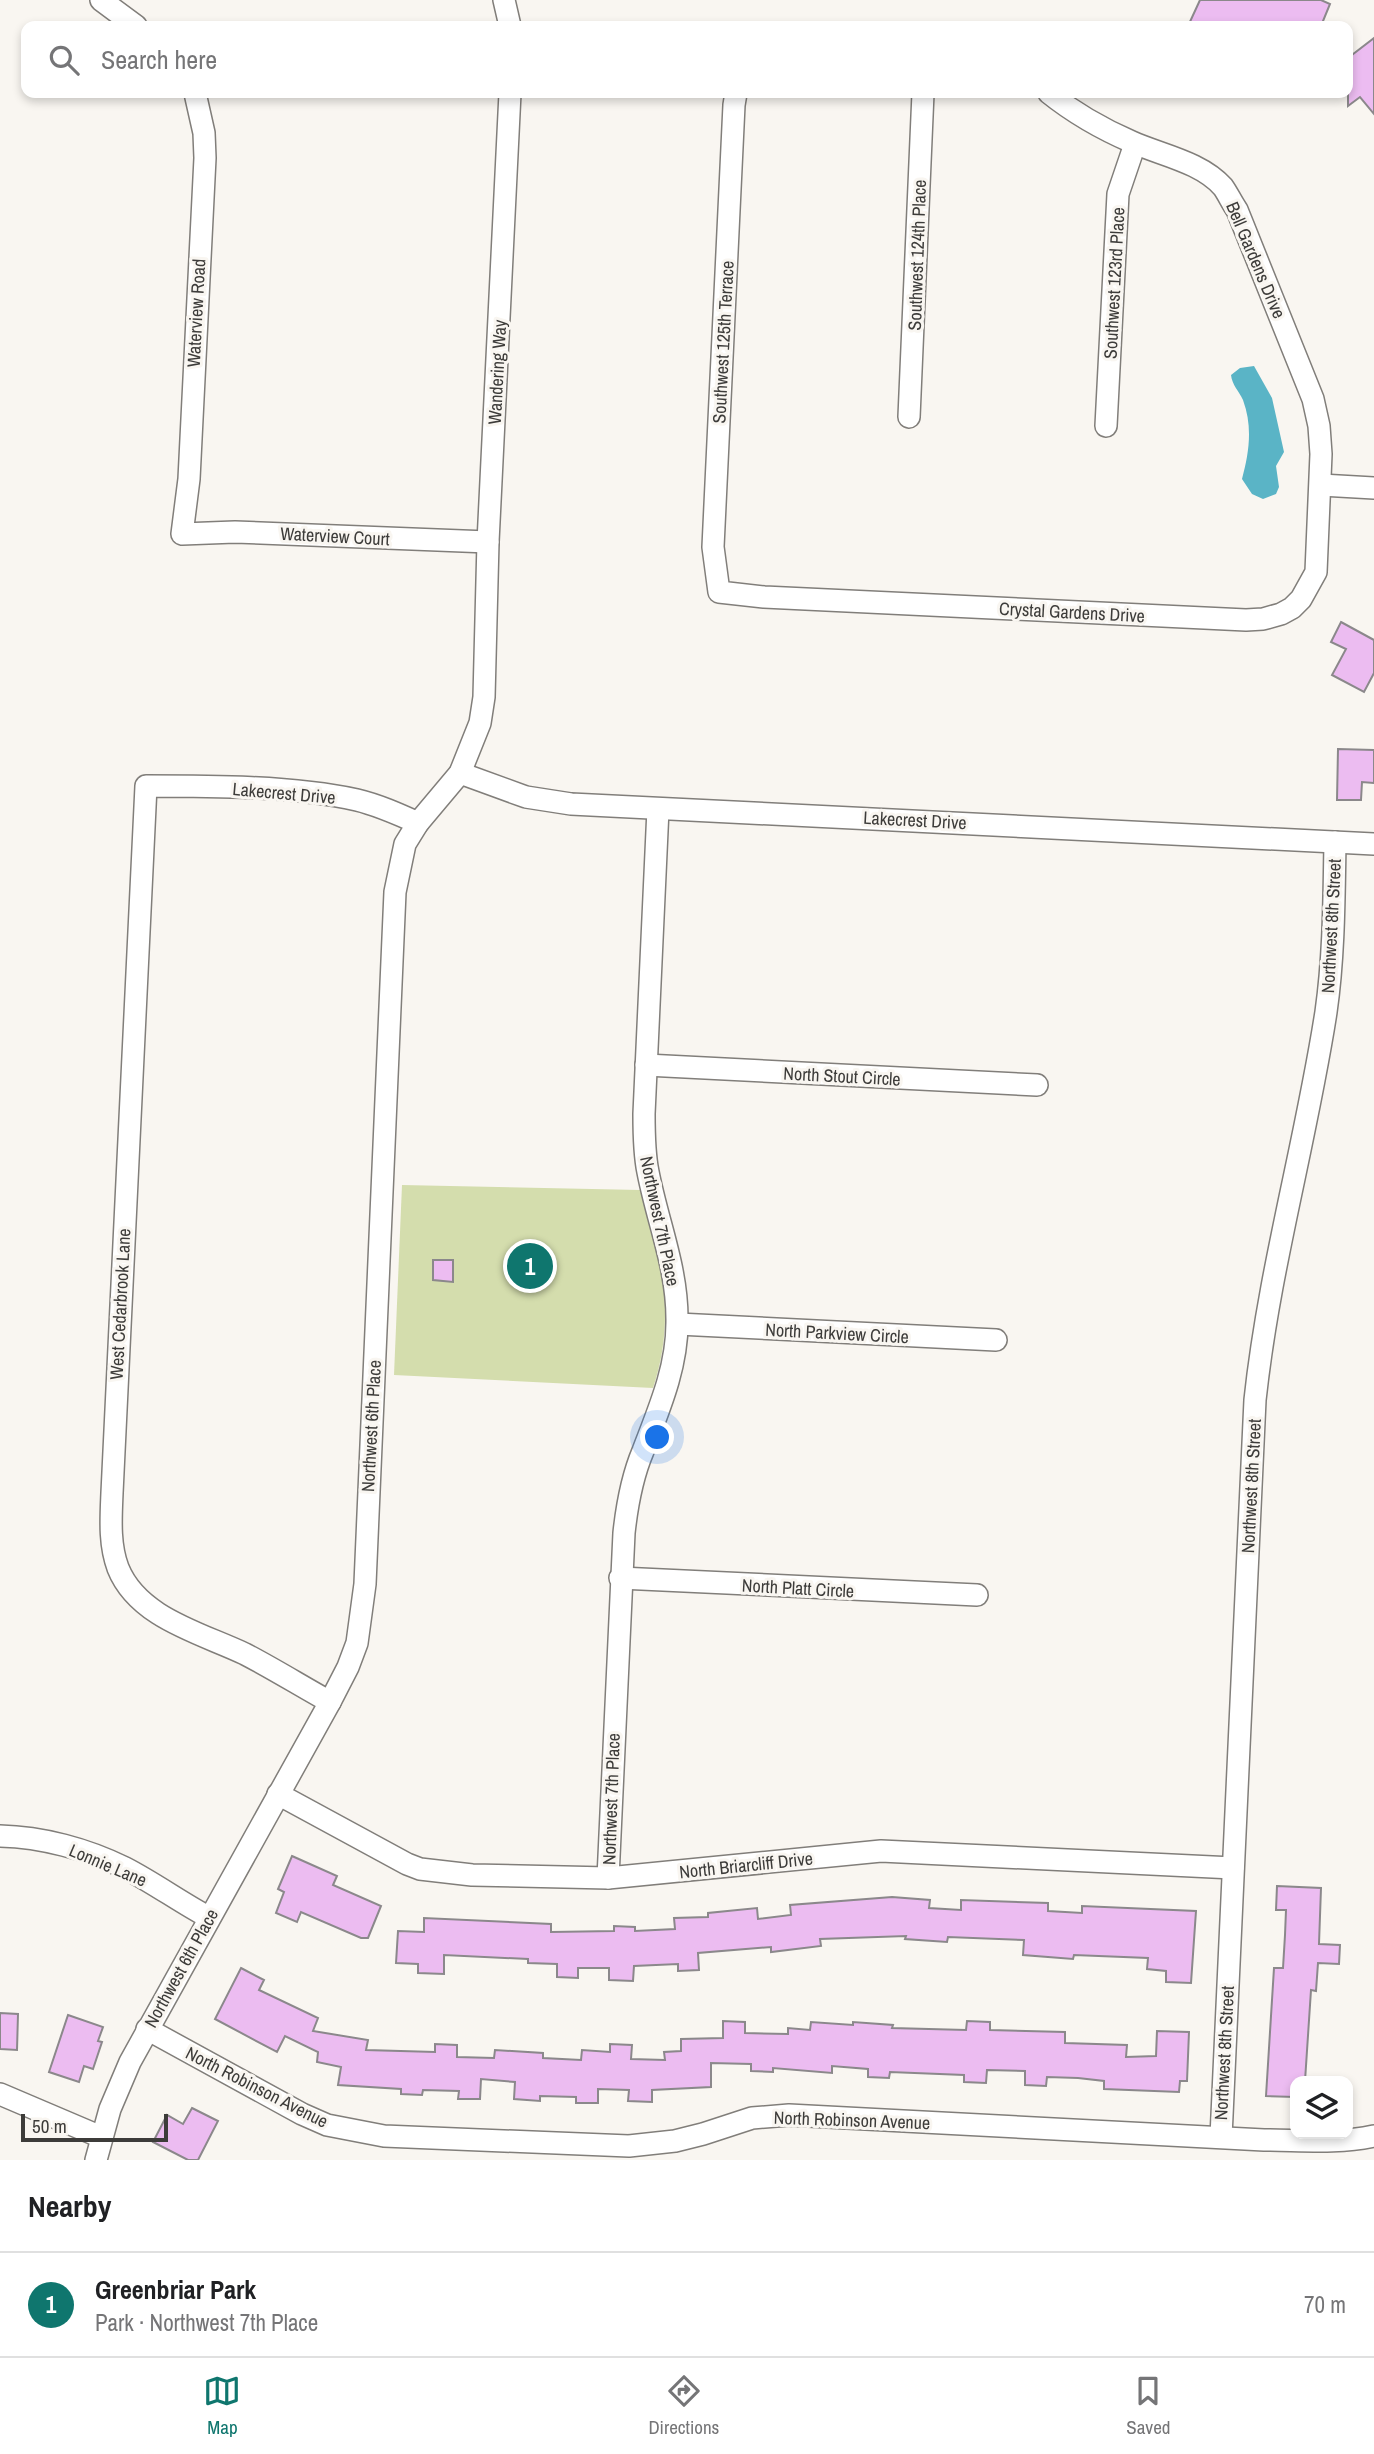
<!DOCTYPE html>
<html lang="en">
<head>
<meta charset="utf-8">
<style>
  :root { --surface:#fff; --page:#f6f6f6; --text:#202124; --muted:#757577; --line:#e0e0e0; --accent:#0f766e }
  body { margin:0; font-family:"Archivo Narrow",sans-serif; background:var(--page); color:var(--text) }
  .controls { position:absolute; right:21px; bottom:21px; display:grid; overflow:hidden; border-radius:14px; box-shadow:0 4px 10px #0003 }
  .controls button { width:63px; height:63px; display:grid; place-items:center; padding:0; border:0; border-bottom:2px solid var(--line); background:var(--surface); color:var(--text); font:35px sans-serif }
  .scale { position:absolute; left:21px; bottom:18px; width:147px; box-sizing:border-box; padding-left:7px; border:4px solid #3d3c3a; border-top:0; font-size:19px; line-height:24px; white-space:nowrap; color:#3d3c3a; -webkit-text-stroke:5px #f9f6f1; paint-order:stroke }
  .you { position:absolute; left:658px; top:1438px; width:24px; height:24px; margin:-18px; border:5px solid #fff; border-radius:50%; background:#1a73e8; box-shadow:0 0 0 10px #1a73e833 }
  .badge { display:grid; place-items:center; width:46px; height:46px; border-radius:50%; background:var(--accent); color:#fff; font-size:23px; font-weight:700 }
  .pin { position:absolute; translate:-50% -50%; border:4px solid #fff; box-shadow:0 2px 7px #0006 }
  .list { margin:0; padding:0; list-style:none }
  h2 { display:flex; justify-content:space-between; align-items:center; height:91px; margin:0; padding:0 28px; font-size:30px }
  h2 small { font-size:23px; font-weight:400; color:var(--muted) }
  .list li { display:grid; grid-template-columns:46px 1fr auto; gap:21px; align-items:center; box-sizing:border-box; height:105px; padding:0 28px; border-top:2px solid var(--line) }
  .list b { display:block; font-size:26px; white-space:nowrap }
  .list p { margin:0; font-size:23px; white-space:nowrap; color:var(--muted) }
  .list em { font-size:23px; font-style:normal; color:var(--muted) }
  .icon { flex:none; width:38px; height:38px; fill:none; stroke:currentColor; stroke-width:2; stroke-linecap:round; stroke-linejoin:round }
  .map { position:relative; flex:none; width:1374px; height:2160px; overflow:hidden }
  .search { position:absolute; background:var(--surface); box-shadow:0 4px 10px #0003; left:21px; right:21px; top:21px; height:77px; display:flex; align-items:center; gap:18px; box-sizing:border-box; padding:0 24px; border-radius:14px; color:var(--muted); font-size:26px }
  .sheet { height:196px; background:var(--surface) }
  nav { display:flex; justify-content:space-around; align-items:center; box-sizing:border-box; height:98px; border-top:2px solid var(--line); background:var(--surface); font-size:19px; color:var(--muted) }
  nav a { display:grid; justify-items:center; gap:4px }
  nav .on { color:var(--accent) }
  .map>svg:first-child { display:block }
  .green { fill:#d4ddad }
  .water { fill:#5ab4c6 }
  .building { fill:#ecbcf1; stroke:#8b888b; stroke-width:2 }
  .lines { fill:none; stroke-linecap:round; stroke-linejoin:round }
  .street-casing { stroke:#817e7a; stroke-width:24 }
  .street { stroke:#fff; stroke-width:21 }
  .labels { text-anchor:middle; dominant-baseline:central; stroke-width:6; stroke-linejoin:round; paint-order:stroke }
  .street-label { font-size:18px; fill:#3d3c3a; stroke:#f9f6f1 }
</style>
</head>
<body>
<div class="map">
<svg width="1374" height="2160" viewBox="0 0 1374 2160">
  <rect width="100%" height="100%" fill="#f9f6f1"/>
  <path class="green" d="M402,1185L640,1190C663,1257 676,1319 653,1388L394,1375Z"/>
  <path class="water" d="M1254,366L1272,398L1284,452L1276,466L1279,487L1276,494L1263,499L1252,494L1242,479C1249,453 1253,427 1243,400C1239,391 1232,385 1231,375L1240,368Z"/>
  <g class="building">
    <polygon points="1200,0 1321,0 1330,4 1321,26 1188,26"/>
    <polygon points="1374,38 1374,114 1360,97 1348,106 1348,58"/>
    <polygon points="1341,622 1374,640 1374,673 1364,692 1332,675 1346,649 1331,642"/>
    <polygon points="1338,749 1374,750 1374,783 1362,782 1361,800 1337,800"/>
    <polygon points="433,1260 453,1260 453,1282 433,1280"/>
    <polygon points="292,1856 337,1876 333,1885 381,1906 368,1938 361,1938 301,1912 297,1922 276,1913 284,1892 278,1889"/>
    <polygon points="1277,1886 1321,1888 1319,1944 1340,1945 1339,1964 1318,1963 1316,1991 1311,1990 1305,2081 1295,2081 1295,2097 1266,2096 1274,1968 1283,1968 1285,1935 1286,1910 1276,1910"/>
    <polygon points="892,1897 930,1900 929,1908 961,1910 961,1900 1048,1903 1048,1911 1082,1913 1082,1906 1196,1911 1191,1983 1166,1982 1166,1971 1147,1969 1148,1958 1074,1955 1073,1959 1023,1955 1024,1940 948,1937 947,1942 905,1939 906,1936 820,1939 821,1946 771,1952 771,1947 698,1953 699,1970 678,1971 678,1964 634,1966 633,1981 609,1980 609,1968 578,1968 578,1978 557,1977 557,1964 528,1963 528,1959 444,1955 444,1974 418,1973 418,1964 396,1963 398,1931 424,1932 424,1918 551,1924 551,1932 614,1931 614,1926 635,1927 635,1931 675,1929 674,1918 708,1917 708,1913 757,1908 758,1919 791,1915 790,1905"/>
    <polygon points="241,1968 264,1980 259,1990 318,2018 313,2031 368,2040 366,2050 435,2052 435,2044 457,2045 457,2057 494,2058 495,2050 543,2053 543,2058 581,2060 582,2050 610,2052 610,2044 632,2045 631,2059 665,2060 664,2052 681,2051 681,2039 723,2038 723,2021 745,2022 745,2033 788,2034 788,2028 810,2030 811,2022 853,2025 853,2022 893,2025 892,2028 966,2030 967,2021 990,2022 990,2030 1065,2032 1065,2043 1127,2045 1126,2057 1156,2056 1157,2031 1189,2032 1187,2081 1180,2081 1179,2092 1104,2089 1104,2081 1078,2078 1047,2077 1046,2086 1025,2085 1025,2071 987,2070 986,2083 964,2082 964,2075 890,2072 889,2078 868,2077 868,2069 832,2066 832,2073 773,2068 773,2072 751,2071 751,2064 711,2063 711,2087 652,2090 652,2102 628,2101 629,2090 598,2089 598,2103 576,2103 576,2097 540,2096 540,2101 514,2099 515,2082 481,2079 480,2099 458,2099 459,2091 423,2090 422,2095 401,2094 401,2089 338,2085 341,2067 317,2062 318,2052 285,2036 277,2052 215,2019"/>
    <polygon points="0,2013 18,2014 17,2050 0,2049"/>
    <polygon points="68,2015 103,2027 98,2041 102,2042 93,2069 84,2066 79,2082 49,2072"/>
    <polygon points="192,2108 218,2121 198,2160 188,2160 153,2142 167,2115 183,2124"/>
  </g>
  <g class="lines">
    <defs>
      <g id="street">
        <polyline points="101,0 136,26"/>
        <polyline points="504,0 510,26"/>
        <polyline points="195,93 204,133 205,158 189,479 182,534 235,532 488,542"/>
        <path d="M736,93L734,105L713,547L719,592L764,597L1246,620L1263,619L1281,614L1292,608L1301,599L1316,572L1321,454L1319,426L1313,399L1237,210C1232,203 1228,194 1223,187C1201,162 1161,155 1132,142C1102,129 1074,113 1049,93"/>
        <polyline points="909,417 923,93"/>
        <polyline points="1106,426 1118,194 1135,144"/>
        <polyline points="1321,485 1374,488"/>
        <polyline points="460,773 526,797 571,804 1374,844"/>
        <polyline points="646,1065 1037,1085"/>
        <polyline points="678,1324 996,1340"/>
        <polyline points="620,1578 977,1595"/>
        <path d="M330,1702C301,1686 274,1669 245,1654C201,1633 138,1618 118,1568C109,1544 111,1518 112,1493L146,786C211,786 293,786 357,800C378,805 398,814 418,823"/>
        <polyline points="278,1794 407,1864 420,1869 472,1875 608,1878 881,1851 1233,1868"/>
        <path d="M0,1836C42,1837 87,1849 125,1868C154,1883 180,1902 208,1917"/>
        <path d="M608,1878L624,1533C627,1505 632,1477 643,1451C659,1409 677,1368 677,1323C678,1269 658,1224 648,1172C644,1153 644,1133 644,1114L658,809"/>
        <path d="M147,2029L302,2114L327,2125L384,2136L629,2146L675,2141L703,2134L752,2118L789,2115L1264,2140C1300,2140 1338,2144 1374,2136"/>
        <polyline points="0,2094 101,2137"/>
        <path d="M1221,2137L1255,1400C1269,1269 1306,1142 1326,1012C1334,956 1334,899 1335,842"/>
        <polyline points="96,2160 110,2109 130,2062 330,1702 348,1667 357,1643 365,1584 395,892 405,844 418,823 460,773 480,723 484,697 488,542 510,93"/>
      </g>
    </defs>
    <use href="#street" class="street-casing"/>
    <use href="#street" class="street"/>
  </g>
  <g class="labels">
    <g class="street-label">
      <text transform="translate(917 255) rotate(-88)">Southwest 124th Place</text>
      <text transform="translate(1256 260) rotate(67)">Bell Gardens Drive</text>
      <text transform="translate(1114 283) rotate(-87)">Southwest 123rd Place</text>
      <text transform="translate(196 313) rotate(-87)">Waterview Road</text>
      <text transform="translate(723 342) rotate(-87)">Southwest 125th Terrace</text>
      <text transform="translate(497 372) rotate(-87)">Wandering Way</text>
      <text transform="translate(335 536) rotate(3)">Waterview Court</text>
      <text transform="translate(1072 612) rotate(3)">Crystal Gardens Drive</text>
      <text transform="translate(284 793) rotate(5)">Lakecrest Drive</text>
      <text transform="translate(915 820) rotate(3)">Lakecrest Drive</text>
      <text transform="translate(1331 926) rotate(-87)">Northwest 8th Street</text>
      <text transform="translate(842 1076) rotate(3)">North Stout Circle</text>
      <text transform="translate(660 1221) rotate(78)">Northwest 7th Place</text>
      <text transform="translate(120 1304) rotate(-87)">West Cedarbrook Lane</text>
      <text transform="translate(837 1333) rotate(3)">North Parkview Circle</text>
      <text transform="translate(371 1426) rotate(-87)">Northwest 6th Place</text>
      <text transform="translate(1251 1486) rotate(-87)">Northwest 8th Street</text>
      <text transform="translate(798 1588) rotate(3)">North Platt Circle</text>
      <text transform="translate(611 1799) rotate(-88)">Northwest 7th Place</text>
      <text transform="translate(108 1865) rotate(23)">Lonnie Lane</text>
      <text transform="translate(746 1865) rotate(-6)">North Briarcliff Drive</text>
      <text transform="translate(181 1968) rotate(-61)">Northwest 6th Place</text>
      <text transform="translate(1224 2053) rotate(-87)">Northwest 8th Street</text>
      <text transform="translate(257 2087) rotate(27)">North Robinson Avenue</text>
      <text transform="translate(852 2120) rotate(2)">North Robinson Avenue</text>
    </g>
  </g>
</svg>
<div class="controls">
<button><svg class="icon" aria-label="layers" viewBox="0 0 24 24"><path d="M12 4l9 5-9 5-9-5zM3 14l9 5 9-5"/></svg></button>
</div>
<div class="scale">50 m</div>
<div class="you"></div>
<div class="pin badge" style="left:530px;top:1266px">1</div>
<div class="search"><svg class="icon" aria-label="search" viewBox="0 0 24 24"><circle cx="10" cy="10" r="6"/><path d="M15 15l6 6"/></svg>Search here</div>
</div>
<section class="sheet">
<h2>Nearby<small></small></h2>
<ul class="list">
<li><span class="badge">1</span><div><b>Greenbriar Park</b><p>Park · Northwest 7th Place</p></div><em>70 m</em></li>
</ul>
</section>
<nav>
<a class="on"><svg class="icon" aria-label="map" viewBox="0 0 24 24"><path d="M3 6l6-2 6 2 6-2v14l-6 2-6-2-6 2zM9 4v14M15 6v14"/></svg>Map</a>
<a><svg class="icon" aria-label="directions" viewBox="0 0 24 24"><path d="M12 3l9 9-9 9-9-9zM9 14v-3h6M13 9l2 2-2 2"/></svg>Directions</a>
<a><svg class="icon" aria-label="saved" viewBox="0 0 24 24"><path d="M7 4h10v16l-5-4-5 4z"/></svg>Saved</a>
</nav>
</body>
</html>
